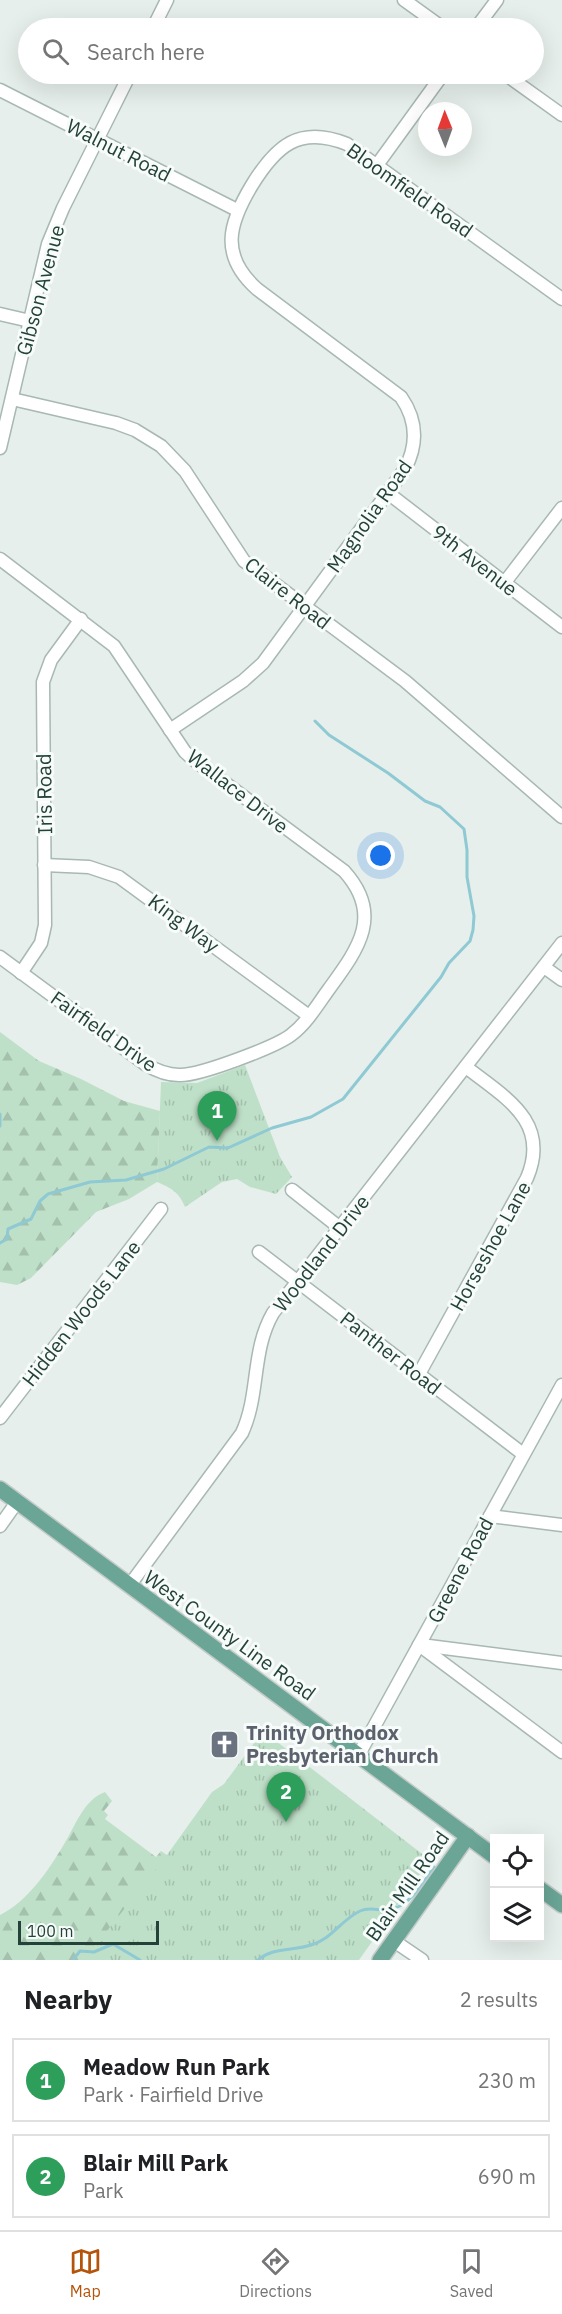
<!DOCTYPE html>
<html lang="en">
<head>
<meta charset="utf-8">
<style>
  :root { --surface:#fff; --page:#f6f6f6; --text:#202124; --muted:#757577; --line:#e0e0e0; --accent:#b45309 }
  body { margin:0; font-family:"IBM Plex Sans",sans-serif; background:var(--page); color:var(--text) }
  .controls { position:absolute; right:18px; bottom:18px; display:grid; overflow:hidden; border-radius:0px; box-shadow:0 6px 24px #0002 }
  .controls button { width:54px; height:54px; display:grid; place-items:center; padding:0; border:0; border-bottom:2px solid var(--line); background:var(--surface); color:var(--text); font:30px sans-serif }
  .compass { position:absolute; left:418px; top:102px; width:54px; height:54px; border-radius:50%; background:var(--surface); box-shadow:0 6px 24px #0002; rotate:359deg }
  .scale { position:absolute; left:18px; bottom:15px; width:141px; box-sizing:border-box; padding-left:6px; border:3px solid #24423a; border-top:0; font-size:16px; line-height:21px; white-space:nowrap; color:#24423a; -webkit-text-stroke:4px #f7fbf9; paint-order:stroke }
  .you { position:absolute; left:381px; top:856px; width:21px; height:21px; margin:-15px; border:4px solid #fff; border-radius:50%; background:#1a73e8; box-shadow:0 0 0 9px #1a73e833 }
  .badge { display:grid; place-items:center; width:39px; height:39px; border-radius:50%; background:var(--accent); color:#fff; font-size:20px; font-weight:700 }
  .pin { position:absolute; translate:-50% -50px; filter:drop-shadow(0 2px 3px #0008) }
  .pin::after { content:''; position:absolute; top:32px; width:21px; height:18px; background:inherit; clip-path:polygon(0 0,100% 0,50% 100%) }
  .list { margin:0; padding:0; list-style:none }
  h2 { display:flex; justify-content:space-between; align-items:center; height:78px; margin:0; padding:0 24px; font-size:26px }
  h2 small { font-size:20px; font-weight:400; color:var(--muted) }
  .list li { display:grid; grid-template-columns:39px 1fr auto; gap:18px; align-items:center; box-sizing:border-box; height:84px; margin:0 12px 12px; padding:0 12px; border:2px solid var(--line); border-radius:0px }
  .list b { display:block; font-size:22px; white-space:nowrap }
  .list p { margin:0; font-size:20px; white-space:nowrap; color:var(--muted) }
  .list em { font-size:20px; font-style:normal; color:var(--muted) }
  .icon { flex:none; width:33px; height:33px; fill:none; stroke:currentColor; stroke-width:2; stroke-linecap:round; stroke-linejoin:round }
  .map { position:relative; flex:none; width:562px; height:1960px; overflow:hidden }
  .search { position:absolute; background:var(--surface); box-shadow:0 6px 24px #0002; left:18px; right:18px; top:18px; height:66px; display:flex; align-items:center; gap:15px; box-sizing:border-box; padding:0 21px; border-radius:33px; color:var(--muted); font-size:22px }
  .sheet { height:270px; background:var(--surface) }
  nav { display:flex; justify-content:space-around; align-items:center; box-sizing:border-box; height:84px; border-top:2px solid var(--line); background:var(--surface); font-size:16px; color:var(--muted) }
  nav a { display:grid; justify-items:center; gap:3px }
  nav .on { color:var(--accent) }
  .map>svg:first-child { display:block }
  .forest { fill:url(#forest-firs) }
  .park { fill:url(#park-tufts) }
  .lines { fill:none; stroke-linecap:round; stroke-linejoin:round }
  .stream { stroke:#8ec9d4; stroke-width:3 }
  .minor-casing { stroke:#a8b8b2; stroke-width:15 }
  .major-casing { stroke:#c2cac8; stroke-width:18 }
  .minor { stroke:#fff; stroke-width:12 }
  .major { stroke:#6aa596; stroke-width:15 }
  .labels { text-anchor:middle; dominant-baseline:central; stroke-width:6; stroke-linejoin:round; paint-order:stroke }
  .street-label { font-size:20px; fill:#24423a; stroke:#f7fbf9 }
  .worship-label { font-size:20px; font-weight:bold; fill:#5b616d; stroke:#f7fbf9; text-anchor:start }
</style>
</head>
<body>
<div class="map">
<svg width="562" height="1960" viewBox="0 0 562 1960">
  <defs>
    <pattern id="forest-firs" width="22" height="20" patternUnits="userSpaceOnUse" patternTransform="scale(1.5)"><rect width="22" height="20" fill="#bfe0c8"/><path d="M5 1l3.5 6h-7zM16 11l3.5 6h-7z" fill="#a4c1ad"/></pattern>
    <pattern id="park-tufts" width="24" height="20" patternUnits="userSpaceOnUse" patternTransform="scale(1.5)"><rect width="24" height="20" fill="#bfe0c8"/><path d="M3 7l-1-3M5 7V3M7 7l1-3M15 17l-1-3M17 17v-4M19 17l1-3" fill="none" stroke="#a4c1ad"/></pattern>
  </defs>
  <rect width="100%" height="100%" fill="#e6efeb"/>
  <g class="forest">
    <polygon points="0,1032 39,1061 81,1079 124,1101 160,1111 157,1182 129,1199 96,1212 31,1278 17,1285 0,1282"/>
    <path d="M105,1792L112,1801L104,1811L108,1815L105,1819L156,1857L161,1851L167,1855L169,1852L101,1960H0V1915C27,1902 48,1871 63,1846C75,1827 83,1800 105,1792Z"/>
  </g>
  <g class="park">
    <path d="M245,1065L280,1157L292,1177L276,1194L250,1187L237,1179L222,1182L185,1207C179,1192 171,1188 157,1182L161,1082L197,1083Z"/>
    <polygon points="263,1731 430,1860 359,1960 84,1960 167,1855 212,1792 224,1784"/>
  </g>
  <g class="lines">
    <g class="stream">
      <polyline points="0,1114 0,1126"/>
      <polyline points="0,1243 7,1239 8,1229 31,1219 40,1201 48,1194 90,1182 126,1180 164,1169 209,1147 228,1148 272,1128 311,1117 343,1099 441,977 449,963 470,941 473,930 474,916 467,877 467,850 464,829 440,807 425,801 388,773 329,735 315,721"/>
      <polyline points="73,1960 80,1951 94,1952 113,1944 140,1960"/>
      <path d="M258,1960C272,1947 294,1951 311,1945C332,1939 341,1920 360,1911C370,1906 378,1911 387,1910C408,1909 424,1882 434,1867"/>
    </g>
    <defs>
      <g id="minor">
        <polyline points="404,0 443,28"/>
        <polyline points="153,28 167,0"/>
        <polyline points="476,28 497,0"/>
        <polyline points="505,74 562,115"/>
        <polyline points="0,90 237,210"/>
        <polyline points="377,165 443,74"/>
        <polyline points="0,314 30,321"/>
        <polyline points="12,399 116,423 135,430 161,446 185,471 244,561 405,681 562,817"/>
        <polyline points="0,448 48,244 63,208 130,74"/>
        <polyline points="388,493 562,627"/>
        <path d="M0,559L114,646L185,752L194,760L344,871C384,915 358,949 329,989C318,1004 307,1023 291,1035C275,1047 199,1076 179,1075C167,1075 155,1070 145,1064L0,957"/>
        <polyline points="505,582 562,508"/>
        <path d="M170,730L243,681L263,663L405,469C418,444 417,420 401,397L257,289C219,255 229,223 252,185C276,146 299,125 347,144L562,299"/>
        <polyline points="44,865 89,867 119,877 309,1016"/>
        <polyline points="544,967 562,980"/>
        <polyline points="21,973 41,943 45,925 43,682 51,660 81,619"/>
        <polyline points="292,1190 340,1228"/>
        <polyline points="259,1252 523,1454"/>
        <path d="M419,1374L527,1178C551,1121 504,1097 466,1067"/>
        <polyline points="0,1418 161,1209"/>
        <polyline points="490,1516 562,1525"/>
        <polyline points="0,1526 17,1502"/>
        <path d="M129,1586L242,1433C260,1394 251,1351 273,1313L562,943"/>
        <polyline points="419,1645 562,1752"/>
        <polyline points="421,1645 562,1663"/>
        <polyline points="358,1756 562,1385"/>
        <polyline points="394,1941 422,1960"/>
      </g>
      <g id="major">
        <polyline points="0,1489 494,1856"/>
        <polyline points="540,1889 562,1905"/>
        <polyline points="380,1960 468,1836"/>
      </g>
    </defs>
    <use href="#minor" class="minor-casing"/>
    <use href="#major" class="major-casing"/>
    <use href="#minor" class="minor"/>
    <use href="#major" class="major"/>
  </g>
  <defs>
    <symbol id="church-square" viewBox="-11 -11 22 22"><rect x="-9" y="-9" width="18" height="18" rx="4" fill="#6b7280" stroke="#f7fbf9"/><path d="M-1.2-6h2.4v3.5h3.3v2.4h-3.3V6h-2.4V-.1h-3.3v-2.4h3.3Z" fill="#fff"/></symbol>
  </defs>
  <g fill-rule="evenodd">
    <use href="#church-square" x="208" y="1728" width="33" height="33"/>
  </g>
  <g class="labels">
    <g class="street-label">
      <text transform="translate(119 150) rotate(27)">Walnut Road</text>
      <text transform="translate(410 190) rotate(35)">Bloomfield Road</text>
      <text transform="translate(40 290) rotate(-75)">Gibson Avenue</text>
      <text transform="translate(369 516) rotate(-55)">Magnolia Road</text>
      <text transform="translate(475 560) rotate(38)">9th Avenue</text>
      <text transform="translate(288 593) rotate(38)">Claire Road</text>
      <text transform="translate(238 791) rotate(38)">Wallace Drive</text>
      <text transform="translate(44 794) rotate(-91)">Iris Road</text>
      <text transform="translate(184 923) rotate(37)">King Way</text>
      <text transform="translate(104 1031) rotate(35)">Fairfield Drive</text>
      <text transform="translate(490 1246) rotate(-61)">Horseshoe Lane</text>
      <text transform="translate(321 1253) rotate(-52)">Woodland Drive</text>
      <text transform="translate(81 1313) rotate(-52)">Hidden Woods Lane</text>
      <text transform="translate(391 1353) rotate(38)">Panther Road</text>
      <text transform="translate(460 1570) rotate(-62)">Greene Road</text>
      <text transform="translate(230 1635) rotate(36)">West County Line Road</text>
      <text transform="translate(407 1886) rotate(-55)">Blair Mill Road</text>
    </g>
    <g class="worship-label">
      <text x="246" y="1732">Trinity Orthodox<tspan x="246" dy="23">Presbyterian Church</tspan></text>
    </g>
  </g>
</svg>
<div class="controls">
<button><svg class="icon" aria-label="locate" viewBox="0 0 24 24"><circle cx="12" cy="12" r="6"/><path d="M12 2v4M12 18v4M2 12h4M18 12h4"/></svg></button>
<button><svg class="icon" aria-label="layers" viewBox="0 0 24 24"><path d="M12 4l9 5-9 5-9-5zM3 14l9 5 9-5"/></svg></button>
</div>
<svg class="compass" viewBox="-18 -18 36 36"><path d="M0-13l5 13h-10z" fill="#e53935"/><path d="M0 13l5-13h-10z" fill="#757577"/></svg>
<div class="scale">100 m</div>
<div class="you"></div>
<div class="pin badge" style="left:217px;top:1141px;background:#2e9e5b">1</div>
<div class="pin badge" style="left:286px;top:1822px;background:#2e9e5b">2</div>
<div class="search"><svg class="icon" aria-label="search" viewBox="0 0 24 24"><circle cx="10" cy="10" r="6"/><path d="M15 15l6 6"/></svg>Search here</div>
</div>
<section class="sheet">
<h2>Nearby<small>2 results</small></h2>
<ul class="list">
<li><span class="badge" style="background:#2e9e5b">1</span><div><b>Meadow Run Park</b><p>Park · Fairfield Drive</p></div><em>230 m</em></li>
<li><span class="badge" style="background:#2e9e5b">2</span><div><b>Blair Mill Park</b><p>Park</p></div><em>690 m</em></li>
</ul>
</section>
<nav>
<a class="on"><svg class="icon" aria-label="map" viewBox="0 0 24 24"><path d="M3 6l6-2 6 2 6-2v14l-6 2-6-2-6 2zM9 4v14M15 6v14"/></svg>Map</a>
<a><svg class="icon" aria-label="directions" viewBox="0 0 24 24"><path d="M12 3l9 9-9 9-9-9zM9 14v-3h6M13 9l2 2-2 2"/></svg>Directions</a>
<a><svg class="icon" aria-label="saved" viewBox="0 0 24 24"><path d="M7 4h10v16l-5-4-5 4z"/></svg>Saved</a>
</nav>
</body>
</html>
